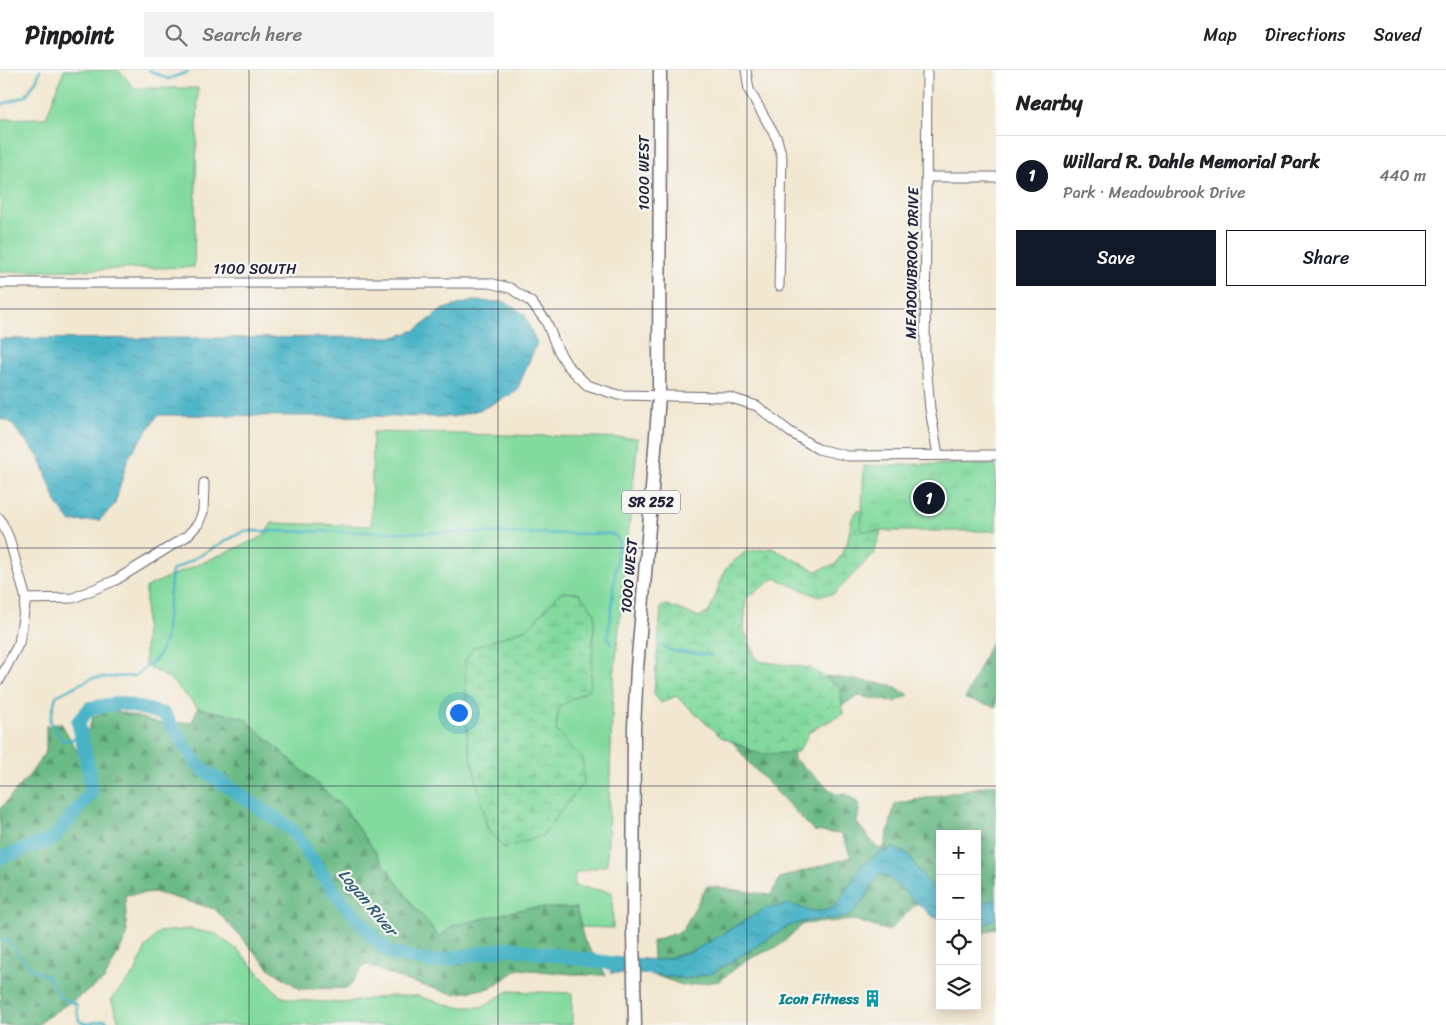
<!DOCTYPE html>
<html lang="en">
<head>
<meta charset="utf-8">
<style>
  :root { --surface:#fff; --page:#f2f2f2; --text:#202124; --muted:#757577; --line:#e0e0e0; --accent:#111827 }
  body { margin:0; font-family:Sriracha,sans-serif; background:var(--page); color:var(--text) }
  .controls { position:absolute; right:15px; bottom:15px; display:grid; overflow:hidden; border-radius:0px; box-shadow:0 2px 12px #0003 }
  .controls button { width:45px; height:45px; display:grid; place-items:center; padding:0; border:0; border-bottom:1px solid var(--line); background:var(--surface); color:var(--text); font:25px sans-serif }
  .you { position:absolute; left:458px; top:642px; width:18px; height:18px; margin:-12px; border:4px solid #fff; border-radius:50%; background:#1a73e8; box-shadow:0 0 0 8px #1a73e833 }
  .badge { display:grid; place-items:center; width:32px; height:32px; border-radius:50%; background:var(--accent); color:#fff; font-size:16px; font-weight:700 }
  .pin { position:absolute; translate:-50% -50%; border:2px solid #fff; box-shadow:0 1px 5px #0006 }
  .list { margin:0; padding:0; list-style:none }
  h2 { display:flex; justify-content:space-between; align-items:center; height:65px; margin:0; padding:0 20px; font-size:21px }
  h2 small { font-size:16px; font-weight:400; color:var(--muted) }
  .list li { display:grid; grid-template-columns:32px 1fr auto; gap:15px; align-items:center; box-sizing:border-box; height:80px; padding:0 20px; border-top:1px solid var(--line) }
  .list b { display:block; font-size:19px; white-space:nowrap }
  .list p { margin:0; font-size:16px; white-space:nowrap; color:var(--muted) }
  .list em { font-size:16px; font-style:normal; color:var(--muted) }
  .actions { display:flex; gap:10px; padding:15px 20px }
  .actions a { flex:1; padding:11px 0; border:1px solid var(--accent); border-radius:0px; text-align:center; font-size:18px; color:var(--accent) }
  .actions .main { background:var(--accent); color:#fff }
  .icon { flex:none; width:28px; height:28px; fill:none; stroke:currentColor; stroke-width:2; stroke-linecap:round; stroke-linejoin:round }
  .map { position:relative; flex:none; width:996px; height:955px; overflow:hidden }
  header { display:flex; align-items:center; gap:30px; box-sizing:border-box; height:70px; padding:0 25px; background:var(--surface); border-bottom:1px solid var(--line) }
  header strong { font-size:24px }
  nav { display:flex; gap:28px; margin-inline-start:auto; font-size:18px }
  .search { width:350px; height:45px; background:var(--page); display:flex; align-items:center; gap:12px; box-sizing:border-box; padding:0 18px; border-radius:0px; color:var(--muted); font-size:19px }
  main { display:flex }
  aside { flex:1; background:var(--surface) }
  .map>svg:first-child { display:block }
  .grass { fill:#82da9e; stroke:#527e6c }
  .forest { fill:url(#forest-firs); stroke:#466e60 }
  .wetland { fill:url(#wetland-marsh); stroke:#527e6c }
  .park { fill:url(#park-tufts); stroke:#527e6c }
  .water { fill:url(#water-ripples); stroke:#356a80 }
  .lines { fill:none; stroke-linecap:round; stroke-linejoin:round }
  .stream { stroke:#48b3c6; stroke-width:2.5 }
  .river { stroke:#48b3c6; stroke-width:14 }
  .street-casing { stroke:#6b676f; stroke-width:11 }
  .primary-casing { stroke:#6b676f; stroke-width:15 }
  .street { stroke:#fff; stroke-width:9 }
  .primary { stroke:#fff; stroke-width:12 }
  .grid { fill:none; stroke:#22223b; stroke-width:1; stroke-opacity:0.55 }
  .labels { text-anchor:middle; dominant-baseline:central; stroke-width:4.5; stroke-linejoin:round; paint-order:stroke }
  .shield { fill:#f6f6f2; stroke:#626272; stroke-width:1 }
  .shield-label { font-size:14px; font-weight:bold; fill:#22223b }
  .street-label { font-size:15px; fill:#22223b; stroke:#f6f6f2 }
  .culture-label { font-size:15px; font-weight:bold; fill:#0d838f; stroke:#f6f6f2; text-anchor:end }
  .water-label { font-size:16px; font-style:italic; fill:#315c73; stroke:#f6f6f2 }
</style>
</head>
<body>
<header>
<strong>Pinpoint</strong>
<div class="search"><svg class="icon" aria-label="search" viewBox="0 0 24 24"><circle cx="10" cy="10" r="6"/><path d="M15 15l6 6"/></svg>Search here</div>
<nav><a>Map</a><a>Directions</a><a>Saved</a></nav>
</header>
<main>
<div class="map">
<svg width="996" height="955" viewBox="0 0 996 955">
  <defs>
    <pattern id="forest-firs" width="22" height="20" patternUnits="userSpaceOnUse" patternTransform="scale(1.25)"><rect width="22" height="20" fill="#69ba85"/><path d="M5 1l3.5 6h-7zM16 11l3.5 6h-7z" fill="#56976e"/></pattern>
    <pattern id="wetland-marsh" width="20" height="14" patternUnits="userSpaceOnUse" patternTransform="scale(1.25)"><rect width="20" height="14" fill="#82da9e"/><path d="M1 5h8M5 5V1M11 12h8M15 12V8" fill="none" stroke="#70bb89"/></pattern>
    <pattern id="park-tufts" width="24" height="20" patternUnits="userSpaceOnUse" patternTransform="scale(1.25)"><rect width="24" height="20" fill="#82da9e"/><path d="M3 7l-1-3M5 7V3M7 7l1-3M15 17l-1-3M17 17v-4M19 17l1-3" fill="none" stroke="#70bb89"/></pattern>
    <pattern id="water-ripples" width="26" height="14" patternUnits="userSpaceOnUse" patternTransform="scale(1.25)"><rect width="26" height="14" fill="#48b3c6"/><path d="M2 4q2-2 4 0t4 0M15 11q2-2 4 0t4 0" fill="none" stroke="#3c91a2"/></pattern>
  </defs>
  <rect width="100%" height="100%" fill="#f6f6f2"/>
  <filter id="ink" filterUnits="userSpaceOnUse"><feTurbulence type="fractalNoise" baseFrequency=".02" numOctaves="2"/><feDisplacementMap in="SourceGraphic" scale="10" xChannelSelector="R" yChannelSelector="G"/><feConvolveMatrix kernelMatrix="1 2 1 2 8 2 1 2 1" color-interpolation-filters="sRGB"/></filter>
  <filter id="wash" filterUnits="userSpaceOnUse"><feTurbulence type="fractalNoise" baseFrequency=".0096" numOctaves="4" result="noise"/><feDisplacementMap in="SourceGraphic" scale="20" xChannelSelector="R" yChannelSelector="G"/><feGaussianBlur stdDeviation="1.12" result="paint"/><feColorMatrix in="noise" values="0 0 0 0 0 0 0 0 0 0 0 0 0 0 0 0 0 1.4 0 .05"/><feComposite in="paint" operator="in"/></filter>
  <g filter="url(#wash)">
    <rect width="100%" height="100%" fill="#f2e7d0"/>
    <g class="grass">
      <polygon points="64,0 119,0 134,18 198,18 194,197 0,202 0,49 46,48"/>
      <polygon points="373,362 638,368 613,617 607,795 575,803 574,816 612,822 613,858 581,857 576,838 439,867 412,834 344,739 244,648 198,638 169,608 145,595 146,517 264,466 272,453 371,456"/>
      <polygon points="190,859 216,864 239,881 280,926 294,930 342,933 389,926 417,926 456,937 481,937 509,921 572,923 572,955 120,955 111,929 135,903 146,877 159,862"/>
    </g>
    <g class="forest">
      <polygon points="663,541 739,606 807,614 827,606 891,615 909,625 895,632 859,626 830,641 792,656 794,689 835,724 846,724 860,734 857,753 878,779 884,778 895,734 996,714 996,858 983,863 977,861 977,764 940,764 940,844 917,833 889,861 854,850 803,854 779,876 748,889 719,911 685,916 654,905 652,871 682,861 707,816 771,825 780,808 851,787 842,764 814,761 750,694 683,608 668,624 655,612"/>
      <polygon points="996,569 996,637 965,629 990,574"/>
      <polygon points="198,638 244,648 345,739 412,834 439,867 452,856 527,838 576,838 584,870 606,905 582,905 519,899 490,918 454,924 407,911 365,894 348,918 300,919 270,899 215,839 154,822 125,825 127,866 104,910 43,950 39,955 0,955 0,929 2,926 0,924 0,739 31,703 46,681 46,656 61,653 79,684 93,647 112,640 163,654 192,652"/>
    </g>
    <g class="wetland">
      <polygon points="858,440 871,442 883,455 873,485 834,524 816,526 775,508 746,528 744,560 757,591 810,598 840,618 843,644 810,661 798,682 761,684 721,667 676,626 661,633 654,624 661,537 667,535 699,547 709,542 726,498 745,482 772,478 816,501 836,494 847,474 852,448"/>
      <polygon points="561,522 579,523 595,543 590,619 559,637 556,661 583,689 584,712 542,766 504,778 488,761 467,670 465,590 473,578 528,558"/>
    </g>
    <polygon class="park" points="924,394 996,395 996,461 861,461 864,396"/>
    <g class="water">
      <polygon points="473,231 505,232 524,244 537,273 516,322 482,339 453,347 158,345 128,388 115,434 100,450 71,452 57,434 40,388 9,351 0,349 0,269 395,267 416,260 443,239"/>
      <polygon points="893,778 907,783 922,805 940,823 940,849 932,846 888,807 879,804 864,830 848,847 807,851 789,856 713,903 685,909 658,905 611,903 611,887 660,890 693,881 766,838 790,834 810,841 823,841 836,836 862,795 878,784"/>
      <polygon points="996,829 996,848 980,858 977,857 977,834"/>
    </g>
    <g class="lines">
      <g class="stream">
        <polyline points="149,0 168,9 188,2 188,0"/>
        <polyline points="0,35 26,26 37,9 40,0"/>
        <polyline points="661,576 673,581 712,585"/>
        <polyline points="81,667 63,671 50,651 56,626 92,608 135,606 158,587 165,570 172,501 244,461 613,464 619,470 608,567 611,574"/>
        <polyline points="0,870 8,871 32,899 47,906 60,928 76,934 79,951 87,954 106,950 108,955"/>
      </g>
      <polyline class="river" points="0,788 53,769 91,723 90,704 78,652 90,638 121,633 164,644 199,697 292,760 338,827 389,883 433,892 508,878 630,896"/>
    </g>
  </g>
  <g filter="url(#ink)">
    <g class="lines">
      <defs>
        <g id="street">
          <polyline points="746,0 749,20 777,69 782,88 779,216"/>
          <polyline points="927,0 925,281 930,339 938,385"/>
          <polyline points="927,107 996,107"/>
          <polyline points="0,213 489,213 510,218 531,232 546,251 557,278 567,295 587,315 618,325 728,327 757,336 790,362 818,379 848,386 996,385"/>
          <polyline points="0,449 9,468 26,529 19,573 0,609"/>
          <polyline points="26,529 73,528 116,510 187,466 198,454 203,442 204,413"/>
        </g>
        <polyline id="primary" points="635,955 633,863 634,658 637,598 650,445 659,326 660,0"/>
      </defs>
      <use href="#street" class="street-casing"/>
      <use href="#primary" class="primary-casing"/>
      <use href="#street" class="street"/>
      <use href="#primary" class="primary"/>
    </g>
  </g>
  <path class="grid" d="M249,0V955M498,0V955M747,0V955M0,239H996M0,478H996M0,716H996"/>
  <defs>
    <symbol id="building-bare" viewBox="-9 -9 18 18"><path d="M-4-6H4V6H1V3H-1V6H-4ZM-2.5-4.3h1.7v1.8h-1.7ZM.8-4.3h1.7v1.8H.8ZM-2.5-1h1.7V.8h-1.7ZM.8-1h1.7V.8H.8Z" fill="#0f9aa8" stroke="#f6f6f2" stroke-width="2.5" paint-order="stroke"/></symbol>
  </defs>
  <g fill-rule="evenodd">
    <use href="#building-bare" x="860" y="916" width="25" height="25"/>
  </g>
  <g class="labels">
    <rect class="shield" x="622" y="420.5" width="58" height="23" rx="4"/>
    <g class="shield-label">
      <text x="651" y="432">SR 252</text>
    </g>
    <g class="street-label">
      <text transform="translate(644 103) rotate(-90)">1000 WEST</text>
      <text transform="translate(912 193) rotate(-89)">MEADOWBROOK DRIVE</text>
      <text x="255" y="199">1100 SOUTH</text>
      <text transform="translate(629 506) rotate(-85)">1000 WEST</text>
    </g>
    <g class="culture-label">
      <text x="859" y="929">Icon Fitness</text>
    </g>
    <g class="water-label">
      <text transform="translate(368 832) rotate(50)">Logan River</text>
    </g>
  </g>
</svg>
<div class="controls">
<button>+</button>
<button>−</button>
<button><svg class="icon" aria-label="locate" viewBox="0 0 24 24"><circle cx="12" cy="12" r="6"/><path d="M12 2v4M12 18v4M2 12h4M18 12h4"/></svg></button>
<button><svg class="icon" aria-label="layers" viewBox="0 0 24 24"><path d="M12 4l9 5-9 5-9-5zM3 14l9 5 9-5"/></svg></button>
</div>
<div class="you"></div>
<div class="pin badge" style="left:929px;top:428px">1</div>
</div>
<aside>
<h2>Nearby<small></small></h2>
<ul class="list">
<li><span class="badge">1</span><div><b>Willard R. Dahle Memorial Park</b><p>Park · Meadowbrook Drive</p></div><em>440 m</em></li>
</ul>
<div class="actions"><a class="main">Save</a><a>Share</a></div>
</aside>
</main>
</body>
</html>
